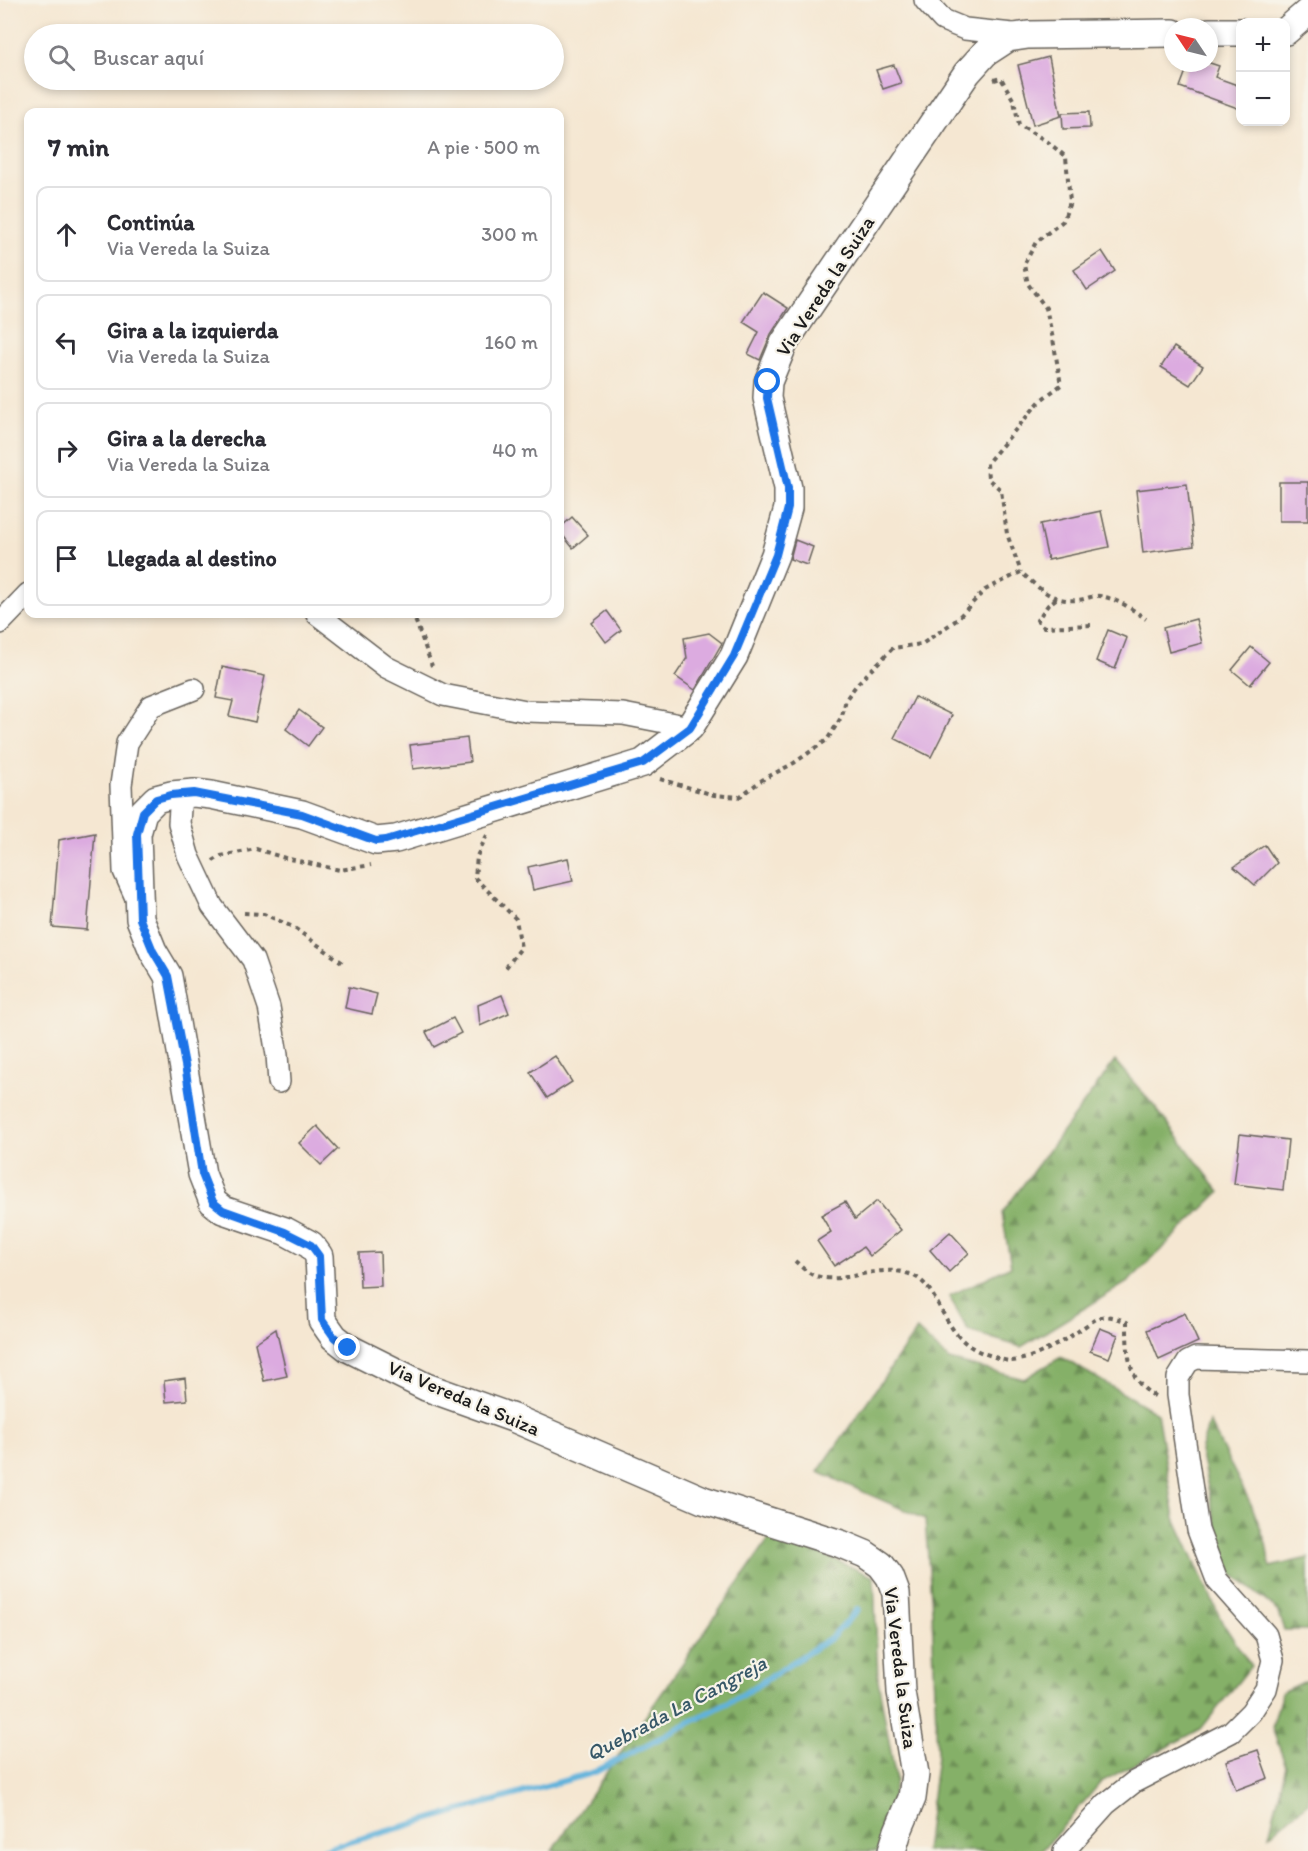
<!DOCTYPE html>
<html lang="es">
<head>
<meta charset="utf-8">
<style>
  :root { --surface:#fff; --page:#f7f7f7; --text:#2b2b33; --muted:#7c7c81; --line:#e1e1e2 }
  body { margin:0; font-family:Itim,sans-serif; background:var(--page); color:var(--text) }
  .controls { position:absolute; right:18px; top:18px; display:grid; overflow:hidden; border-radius:12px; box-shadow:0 3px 9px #0003 }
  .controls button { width:54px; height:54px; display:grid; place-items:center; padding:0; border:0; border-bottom:2px solid var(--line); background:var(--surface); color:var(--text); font:30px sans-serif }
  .compass { position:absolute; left:1164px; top:18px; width:54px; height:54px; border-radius:50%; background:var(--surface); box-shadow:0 3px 9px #0003; rotate:305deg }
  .stop { position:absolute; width:18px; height:18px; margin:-14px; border:4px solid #1a73e8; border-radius:50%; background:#fff }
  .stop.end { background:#1a73e8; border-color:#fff; box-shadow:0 2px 6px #0008 }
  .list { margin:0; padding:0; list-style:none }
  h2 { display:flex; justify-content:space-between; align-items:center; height:78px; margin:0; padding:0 24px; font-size:26px }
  h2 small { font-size:20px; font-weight:400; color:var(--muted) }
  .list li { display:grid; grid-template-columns:39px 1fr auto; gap:18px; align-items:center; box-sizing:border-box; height:96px; margin:0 12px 12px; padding:0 12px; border:2px solid var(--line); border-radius:12px }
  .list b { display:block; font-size:22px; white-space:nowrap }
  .list p { margin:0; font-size:20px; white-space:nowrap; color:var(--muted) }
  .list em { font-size:20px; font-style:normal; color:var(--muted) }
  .icon { flex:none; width:33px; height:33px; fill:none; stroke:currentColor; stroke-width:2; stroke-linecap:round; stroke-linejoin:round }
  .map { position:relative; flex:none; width:1308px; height:1851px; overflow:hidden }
  .search { position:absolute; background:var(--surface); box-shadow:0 3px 9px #0003; left:24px; top:24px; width:540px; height:66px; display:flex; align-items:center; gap:15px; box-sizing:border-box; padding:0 21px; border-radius:33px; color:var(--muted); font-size:22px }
  .panel { position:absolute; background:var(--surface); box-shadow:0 3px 9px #0003; left:24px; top:108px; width:540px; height:510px; border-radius:12px }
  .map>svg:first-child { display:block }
  .forest { fill:url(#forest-firs); stroke:#506642; stroke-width:1.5 }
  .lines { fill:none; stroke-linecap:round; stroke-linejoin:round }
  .stream { stroke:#60b2db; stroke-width:6 }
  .building { fill:#dcabe0 }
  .minor-casing { stroke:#68635c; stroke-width:24 }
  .tertiary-casing { stroke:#68635c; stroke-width:30 }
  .path { stroke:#68635c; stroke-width:4; stroke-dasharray:4.5 4.5; stroke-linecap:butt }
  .minor { stroke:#fff; stroke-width:21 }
  .tertiary { stroke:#fff; stroke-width:27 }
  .route { stroke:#1a73e8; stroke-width:8 }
  .labels { text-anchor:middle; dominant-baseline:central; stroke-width:4.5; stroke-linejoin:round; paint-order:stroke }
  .street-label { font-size:20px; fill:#1c1c1c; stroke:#f7f3e8 }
  .water-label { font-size:21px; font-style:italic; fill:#375868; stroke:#f7f3e8 }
</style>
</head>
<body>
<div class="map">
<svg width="1308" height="1851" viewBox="0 0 1308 1851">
  <defs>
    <pattern id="forest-firs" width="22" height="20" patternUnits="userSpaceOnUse" patternTransform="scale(1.5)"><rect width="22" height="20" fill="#85b068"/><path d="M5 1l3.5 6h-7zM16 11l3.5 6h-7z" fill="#6c8e55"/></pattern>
  </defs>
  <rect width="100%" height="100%" fill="#f7f3e8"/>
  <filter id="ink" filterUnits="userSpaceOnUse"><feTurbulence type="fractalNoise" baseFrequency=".0167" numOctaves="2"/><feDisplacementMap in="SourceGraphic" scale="12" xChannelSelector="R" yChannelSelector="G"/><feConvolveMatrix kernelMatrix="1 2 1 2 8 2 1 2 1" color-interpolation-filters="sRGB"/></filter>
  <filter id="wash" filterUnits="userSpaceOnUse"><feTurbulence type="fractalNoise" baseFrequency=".008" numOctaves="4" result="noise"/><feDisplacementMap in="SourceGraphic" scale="24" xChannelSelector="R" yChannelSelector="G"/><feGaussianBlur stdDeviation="1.35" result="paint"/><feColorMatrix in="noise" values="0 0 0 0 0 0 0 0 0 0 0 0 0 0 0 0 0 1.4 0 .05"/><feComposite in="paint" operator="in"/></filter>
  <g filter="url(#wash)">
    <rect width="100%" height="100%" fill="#f5e7d2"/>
    <g class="forest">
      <polygon points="1115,1061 1155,1107 1220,1192 1128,1282 1021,1347 968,1331 949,1296 1011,1266 1002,1213"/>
      <polygon points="917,1330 949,1360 1024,1379 1061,1357 1157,1413 1175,1518 1222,1622 1251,1666 1201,1729 1101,1782 1042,1851 925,1851 937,1756 932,1610 925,1519 818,1472"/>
      <polygon points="1209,1422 1252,1506 1266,1543 1270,1567 1308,1558 1308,1630 1284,1630 1277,1610 1226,1569 1200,1451"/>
      <polygon points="773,1533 874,1577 878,1680 896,1780 880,1851 552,1851"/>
      <polygon points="1308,1680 1308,1803 1269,1835 1286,1766 1272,1728 1282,1692"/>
    </g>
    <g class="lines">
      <polyline class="stream" points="318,1851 595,1772 742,1695 832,1637 858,1609"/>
    </g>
    <g id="blocks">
      <g class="building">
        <polygon points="1049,57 1061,116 1033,125 1018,65"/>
        <polygon points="1189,63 1210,63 1219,66 1215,77 1240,86 1240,109 1180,87"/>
        <polygon points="894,65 901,83 883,89 876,70"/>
        <polygon points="1089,112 1090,128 1063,129 1062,113"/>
        <polygon points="1102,251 1115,271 1087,290 1074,270"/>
        <polygon points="763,292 788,308 771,334 760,360 748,354 759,332 743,322"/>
        <polygon points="1174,347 1203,366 1190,385 1161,367"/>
        <rect x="1279" y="482" width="29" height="39"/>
        <polygon points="1187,484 1194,546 1143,553 1136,490"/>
        <polygon points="1101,511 1109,547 1048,560 1040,524"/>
        <polygon points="572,517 588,535 573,548 560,532 560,528"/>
        <polygon points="795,540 813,547 807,565 790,559"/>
        <polygon points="607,611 621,630 606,642 592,623"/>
        <polygon points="1196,619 1202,643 1169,652 1163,628"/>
        <polygon points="1108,630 1127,638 1115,669 1096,661"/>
        <polygon points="709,633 722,643 695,690 675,676 687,658 684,638"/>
        <polygon points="1251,647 1269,662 1250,685 1232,670"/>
        <polygon points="222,667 265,676 255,722 229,716 233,701 216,698"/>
        <polygon points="915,697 952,715 931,757 894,738"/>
        <polygon points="299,710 322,727 308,746 286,729"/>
        <polygon points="467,738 470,762 413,769 410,745"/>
        <polygon points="95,833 87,930 52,927 59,840"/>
        <polygon points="1265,845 1277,863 1255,885 1234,867"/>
        <polygon points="568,858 573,881 533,890 528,867"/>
        <polygon points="349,987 377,994 372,1014 345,1008"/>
        <polygon points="502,995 509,1013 480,1026 478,1005"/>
        <polygon points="453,1018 461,1033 434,1047 426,1032"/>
        <polygon points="555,1056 572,1082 547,1098 530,1072"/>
        <polygon points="317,1126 338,1149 321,1165 299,1143"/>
        <polygon points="1240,1134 1288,1140 1283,1190 1234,1184"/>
        <polygon points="877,1201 901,1230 870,1256 863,1247 834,1266 817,1241 831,1232 821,1215 845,1202 855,1219"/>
        <polygon points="950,1232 969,1253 949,1272 930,1250"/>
        <polygon points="380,1252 381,1286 360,1287 359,1253"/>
        <polygon points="1185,1313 1198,1342 1159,1360 1147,1330"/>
        <polygon points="1100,1328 1118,1335 1109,1358 1090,1351"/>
        <polygon points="276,1329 287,1376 264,1381 255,1343"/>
        <polygon points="185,1378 187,1400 166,1402 164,1381"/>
        <polygon points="1258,1750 1268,1778 1236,1790 1226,1761"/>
      </g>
    </g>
  </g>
  <g filter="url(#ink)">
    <use href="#blocks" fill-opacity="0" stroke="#68635c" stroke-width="1.5"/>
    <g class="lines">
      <defs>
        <g id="minor">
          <polyline points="925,0 943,20 965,29 1022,35"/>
          <polyline points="317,614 386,667 443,695 526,711 623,714 690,727"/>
          <polyline points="0,623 28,594"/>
          <polyline points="181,794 179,823 188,855 212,906 253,960 269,1007 277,1055 279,1082"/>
          <polyline points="137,900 124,871 121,785 127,743 151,706 194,689"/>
          <polyline points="1064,1851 1106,1804 1134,1782 1231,1732 1251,1712 1266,1689 1273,1660 1266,1635 1217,1580 1198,1530 1178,1395 1178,1378 1188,1362 1196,1358 1308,1361"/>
        </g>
        <g id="tertiary">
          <polyline points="1286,31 1308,12"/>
          <polyline points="1209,32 1240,32"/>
          <polyline points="892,1851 898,1831 912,1798 915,1774 901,1692 896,1593 890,1577 881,1565 865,1554 841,1544 703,1500 513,1418 426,1387 348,1348 334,1337 322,1320 319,1256 311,1245 285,1231 223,1210 213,1202 202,1174 168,976 153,951 140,919 137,834 143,812 156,799 171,795 194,793 211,795 302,814 376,841 396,839 643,763 690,727 734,656 775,555 788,508 788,488 767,398 768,382 784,343 967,73 985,53 1008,38 1028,35 1173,33"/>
        </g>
      </defs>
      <use href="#minor" class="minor-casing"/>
      <use href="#tertiary" class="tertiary-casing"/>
      <g class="path">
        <polyline points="994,80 1001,78 1014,101 1019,125 1048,142 1066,157 1070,202 1063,221 1036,242 1024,265 1028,284 1046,308 1053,339 1061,385 1041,400 987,463 988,479 1001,490 1007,534 1021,572"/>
        <polyline points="1056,599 1048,605 1037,620 1044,627 1092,625"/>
        <polyline points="409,614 416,622 432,666"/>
        <path d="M660,779L714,795L739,797L762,780L794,763L827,740L842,716L846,699L858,683L893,648L922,644L955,621L985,590L1021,572C1037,587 1053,603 1077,600C1085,600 1092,595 1100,596C1118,599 1132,609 1146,619"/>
        <polyline points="487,835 477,856 475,878 516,919 521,948 504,970"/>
        <polyline points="213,861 221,856 256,849 285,858 340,870 371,865"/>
        <polyline points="244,913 264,914 293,927 343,963"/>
        <path d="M795,1261C800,1265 806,1272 813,1275C845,1287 877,1261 912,1275C943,1288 940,1341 989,1355C995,1357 1004,1361 1011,1361C1035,1359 1058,1344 1077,1332C1084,1327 1093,1320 1101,1317C1109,1315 1120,1319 1127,1322C1127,1353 1127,1384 1159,1398"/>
      </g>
      <use href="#minor" class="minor"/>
      <use href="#tertiary" class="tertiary"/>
    </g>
  </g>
  <g class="lines" filter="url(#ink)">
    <polyline class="route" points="348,1348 334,1337 322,1320 319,1256 311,1245 285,1232 223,1210 213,1202 202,1174 185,1065 168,976 153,951 140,919 137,834 143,812 156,799 171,795 194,793 302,814 376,841 386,840 643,763 690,728 734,656 776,555 788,508 788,488 767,398 768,382"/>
  </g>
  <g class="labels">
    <g class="street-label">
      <text transform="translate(825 286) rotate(-57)">Via Vereda la Suiza</text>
      <text transform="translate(464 1398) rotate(23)">Via Vereda la Suiza</text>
      <text transform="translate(901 1668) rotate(83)">Via Vereda la Suiza</text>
    </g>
    <g class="water-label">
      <text transform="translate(676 1708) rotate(-28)">Quebrada La Cangreja</text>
    </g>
  </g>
</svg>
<div class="controls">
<button>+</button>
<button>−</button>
</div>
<svg class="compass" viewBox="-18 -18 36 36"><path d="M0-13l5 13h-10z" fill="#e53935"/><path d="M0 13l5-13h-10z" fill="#7c7c81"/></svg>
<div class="stop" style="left:768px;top:382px"></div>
<div class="stop end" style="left:348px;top:1348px"></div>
<div class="search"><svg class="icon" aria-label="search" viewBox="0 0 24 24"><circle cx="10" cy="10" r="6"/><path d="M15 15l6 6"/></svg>Buscar aquí</div>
<section class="panel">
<h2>7 min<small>A pie · 500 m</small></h2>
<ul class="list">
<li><svg class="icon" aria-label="ahead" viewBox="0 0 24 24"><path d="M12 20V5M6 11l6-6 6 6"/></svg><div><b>Continúa</b><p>Via Vereda la Suiza</p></div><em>300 m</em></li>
<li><svg class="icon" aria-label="left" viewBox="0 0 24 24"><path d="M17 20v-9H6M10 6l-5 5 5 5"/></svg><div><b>Gira a la izquierda</b><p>Via Vereda la Suiza</p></div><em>160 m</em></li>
<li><svg class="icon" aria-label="right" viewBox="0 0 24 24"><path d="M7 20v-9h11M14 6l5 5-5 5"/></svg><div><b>Gira a la derecha</b><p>Via Vereda la Suiza</p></div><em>40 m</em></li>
<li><svg class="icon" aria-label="arrive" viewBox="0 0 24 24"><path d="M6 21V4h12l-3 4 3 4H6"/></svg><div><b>Llegada al destino</b></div></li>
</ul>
</section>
</div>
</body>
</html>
